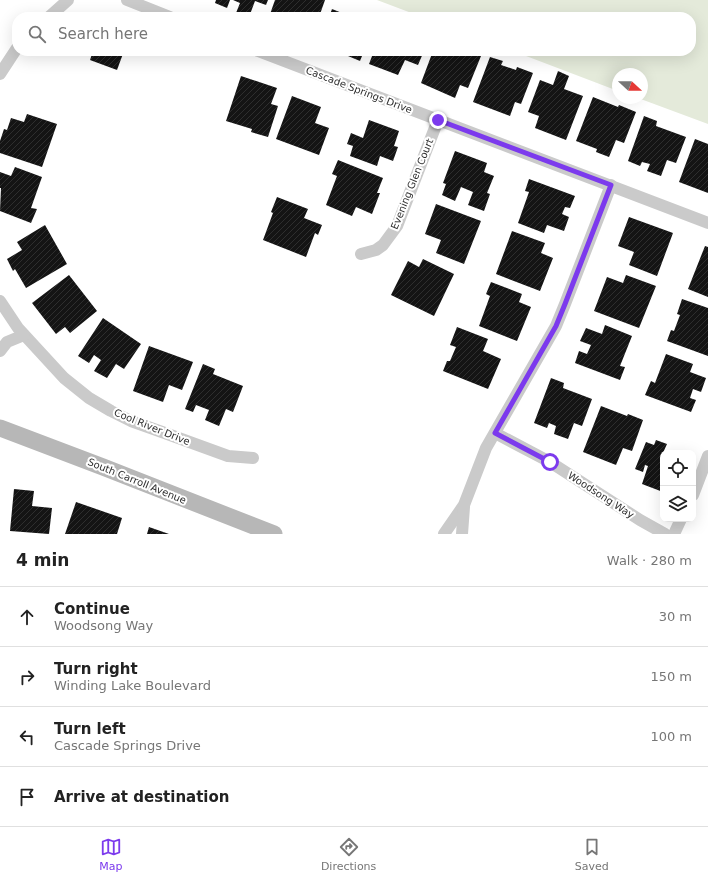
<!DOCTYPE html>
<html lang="en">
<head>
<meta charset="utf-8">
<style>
  :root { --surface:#fff; --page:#f6f6f6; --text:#222; --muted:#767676; --line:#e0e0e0; --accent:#7c3aed }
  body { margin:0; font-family:"DejaVu Sans",sans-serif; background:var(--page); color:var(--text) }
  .controls { position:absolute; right:12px; bottom:12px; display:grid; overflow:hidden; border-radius:8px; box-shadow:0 4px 16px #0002 }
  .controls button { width:36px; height:36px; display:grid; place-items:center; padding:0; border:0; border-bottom:1px solid var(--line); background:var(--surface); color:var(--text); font:20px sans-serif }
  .compass { position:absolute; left:612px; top:68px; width:36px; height:36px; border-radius:50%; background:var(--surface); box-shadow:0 4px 16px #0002; rotate:111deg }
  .stop { position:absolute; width:12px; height:12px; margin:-9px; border:3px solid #7c3aed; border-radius:50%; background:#fff }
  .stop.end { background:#7c3aed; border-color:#fff; box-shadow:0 1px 4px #0008 }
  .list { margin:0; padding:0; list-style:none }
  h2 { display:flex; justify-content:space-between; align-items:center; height:52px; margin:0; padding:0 16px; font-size:17px }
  h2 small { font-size:13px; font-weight:400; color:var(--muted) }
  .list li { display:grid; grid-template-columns:26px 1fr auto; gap:12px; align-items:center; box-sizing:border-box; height:60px; padding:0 16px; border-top:1px solid var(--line) }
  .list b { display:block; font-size:15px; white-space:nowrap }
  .list p { margin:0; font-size:13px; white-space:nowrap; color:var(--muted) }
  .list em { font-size:13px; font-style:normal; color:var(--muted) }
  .icon { flex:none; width:22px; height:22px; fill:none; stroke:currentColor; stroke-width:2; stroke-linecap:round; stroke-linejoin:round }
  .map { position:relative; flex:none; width:708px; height:534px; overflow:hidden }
  .search { position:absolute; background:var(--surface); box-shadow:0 4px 16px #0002; left:12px; right:12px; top:12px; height:44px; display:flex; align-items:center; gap:10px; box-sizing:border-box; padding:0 14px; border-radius:16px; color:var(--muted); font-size:15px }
  .sheet { height:292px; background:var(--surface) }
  nav { display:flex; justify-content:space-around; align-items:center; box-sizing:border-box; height:56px; border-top:1px solid var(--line); background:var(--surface); font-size:11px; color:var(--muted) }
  nav a { display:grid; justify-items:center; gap:2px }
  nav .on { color:var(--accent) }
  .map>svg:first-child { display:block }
  .green { fill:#e4eada }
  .building { fill:url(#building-hatch) }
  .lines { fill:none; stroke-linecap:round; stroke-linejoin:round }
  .street { stroke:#cacaca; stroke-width:12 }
  .secondary { stroke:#b7b7b7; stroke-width:17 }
  .route { stroke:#7c3aed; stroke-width:5 }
  .labels { text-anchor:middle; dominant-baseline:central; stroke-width:4; stroke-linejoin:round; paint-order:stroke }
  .street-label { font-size:10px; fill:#2d2d2d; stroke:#fff }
</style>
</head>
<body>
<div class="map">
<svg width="708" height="534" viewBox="0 0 708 534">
  <defs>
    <pattern id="building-hatch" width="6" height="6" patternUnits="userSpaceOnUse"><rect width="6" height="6" fill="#141414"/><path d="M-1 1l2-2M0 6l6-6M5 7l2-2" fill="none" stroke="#2e2e2e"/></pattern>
  </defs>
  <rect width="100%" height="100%" fill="#fff"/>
  <polygon class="green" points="377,0 708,0 708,124 638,98 642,98 642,74 618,74 618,91 513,51 691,51 691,17 422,17"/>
  <g class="building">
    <polygon points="216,0 230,0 227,8 215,3"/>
    <polygon points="233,0 268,0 266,5 255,1 249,17 236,13 240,3"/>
    <polygon points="275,0 325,0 319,17 269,17"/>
    <polygon points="332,9 352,17 329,17"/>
    <polygon points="93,12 107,17 91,17"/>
    <polygon points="93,51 124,51 117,70 90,60"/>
    <polygon points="336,51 364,51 360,61"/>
    <polygon points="374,51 424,51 418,65 405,60 398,75 369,64"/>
    <polygon points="433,51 453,51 466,56 468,51 481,56 468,88 460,85 455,98 421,83"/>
    <polygon points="490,57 503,61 501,65 516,70 517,67 533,73 521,104 515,102 510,116 473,102"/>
    <polygon points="558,71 569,76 564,89 583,96 566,140 535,128 539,116 528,112 540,80 553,85"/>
    <polygon points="241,76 277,88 271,104 278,106 268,137 251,132 252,129 226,121"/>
    <polygon points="292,96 321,107 315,123 329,128 319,155 276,139"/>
    <polygon points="593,97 618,107 619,105 636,112 624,143 616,140 609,157 596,152 597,149 576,141"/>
    <polygon points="27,114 57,124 42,167 0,153 0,141 4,129 7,130 11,118 24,122"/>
    <polygon points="644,116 657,121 656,126 686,137 676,163 667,160 661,176 647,171 650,164 642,162 640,166 628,161"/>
    <polygon points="369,120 399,131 394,146 398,147 393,161 380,156 377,166 350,156 353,146 347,144 351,133 363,138"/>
    <polygon points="695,139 708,144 708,193 679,182"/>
    <polygon points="455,151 487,163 484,172 494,176 487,193 490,194 484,211 468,205 473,192 461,187 455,201 442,195 446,184 443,183"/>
    <polygon points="338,160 383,178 377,193 380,193 372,214 356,207 352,216 326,205 337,176 332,174"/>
    <polygon points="15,167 42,177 31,208 37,209 31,223 0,211 1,188 0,188 0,172 11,176"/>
    <polygon points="529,179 575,196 570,208 565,207 562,214 569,217 564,231 547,225 544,233 518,223 529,192 525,191"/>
    <polygon points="277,197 308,209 304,218 322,225 318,235 315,233 306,257 263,240 273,213 271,212"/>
    <polygon points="436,204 481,221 464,264 436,253 441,240 425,234"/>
    <polygon points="629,217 673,233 657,276 629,265 634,252 618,246"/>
    <polygon points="45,225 67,264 26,288 15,269 13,271 7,259 22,250 17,242"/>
    <polygon points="512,231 545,243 541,253 553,258 540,291 496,274"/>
    <polygon points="705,246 708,247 708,297 688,289"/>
    <polygon points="423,259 454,274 434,316 391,295 408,261 419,267"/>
    <polygon points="69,275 97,311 70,333 65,327 56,334 32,303"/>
    <polygon points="626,275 656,286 639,328 594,311 607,277 623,283"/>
    <polygon points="491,282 522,294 519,302 531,307 517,341 479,326 490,296 486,294"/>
    <polygon points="682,299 708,308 708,356 667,341 671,330 674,331 680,315 677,314"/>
    <polygon points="103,318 141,344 124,369 116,364 107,378 94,371 101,360 94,355 89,363 78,356"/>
    <polygon points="605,325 632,336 620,366 625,367 620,380 575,363 579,351 587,354 591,345 580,341 586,328 602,334"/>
    <polygon points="457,327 488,339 483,351 501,359 488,389 443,371 447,361 450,361 456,347 450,345"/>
    <polygon points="149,346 193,362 182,390 169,385 163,402 133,391"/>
    <polygon points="666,354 693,364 690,372 706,378 701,392 693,389 690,398 696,400 691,412 645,395 651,381 655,383"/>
    <polygon points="203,364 215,369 213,374 243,386 233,412 226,409 219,426 205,420 209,410 196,405 193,412 185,409"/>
    <polygon points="551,378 564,383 563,388 592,399 582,426 574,423 568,439 554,434 556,426 549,423 547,428 534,423"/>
    <polygon points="601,406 627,416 628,414 643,420 632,451 623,448 616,465 583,452"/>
    <polygon points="656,440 667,444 662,455 663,492 642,484 648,466 645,465 643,472 635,469 646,442 654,445"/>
    <polygon points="14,489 34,491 32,506 52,508 49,534 10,531"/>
    <polygon points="76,502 122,518 117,534 65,534"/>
    <polygon points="149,527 169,534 147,534"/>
  </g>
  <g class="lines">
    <g class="street">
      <polyline points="127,0 170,17"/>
      <polyline points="49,17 68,0"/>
      <polyline points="258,51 708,223"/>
      <polyline points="0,74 17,48"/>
      <polyline points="361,254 376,250 383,245 397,226 438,120"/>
      <polyline points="0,301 18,328 64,378 89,398 111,411 131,421 162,432 228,456 253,458"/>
      <polyline points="0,351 7,342 24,335"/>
      <polyline points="495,433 550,462 640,520 665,534"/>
      <polyline points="693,495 708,456"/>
      <polyline points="444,534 464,505 486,448 556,326 565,304 611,185"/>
      <polyline points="462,534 464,507"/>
      <polyline points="674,534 681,519"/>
    </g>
    <polyline class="secondary" points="0,428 103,467 274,534"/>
  </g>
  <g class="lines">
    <polyline class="route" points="438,120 611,185 565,304 556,326 495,433 550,462"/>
  </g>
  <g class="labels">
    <g class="street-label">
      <text transform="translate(359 90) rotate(21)">Cascade Springs Drive</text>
      <text transform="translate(412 184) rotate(-68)">Evening Glen Court</text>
      <text transform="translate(152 427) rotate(22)">Cool River Drive</text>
      <text transform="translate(137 481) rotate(22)">South Carroll Avenue</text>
      <text transform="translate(601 495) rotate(33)">Woodsong Way</text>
    </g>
  </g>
</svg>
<div class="controls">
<button><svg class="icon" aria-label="locate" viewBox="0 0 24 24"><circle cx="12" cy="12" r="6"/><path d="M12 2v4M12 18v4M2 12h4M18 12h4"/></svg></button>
<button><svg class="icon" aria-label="layers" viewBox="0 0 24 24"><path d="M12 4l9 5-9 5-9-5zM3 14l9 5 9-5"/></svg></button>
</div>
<svg class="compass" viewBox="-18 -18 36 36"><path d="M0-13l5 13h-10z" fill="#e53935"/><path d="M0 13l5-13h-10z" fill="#767676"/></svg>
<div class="stop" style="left:550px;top:462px"></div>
<div class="stop end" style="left:438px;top:120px"></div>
<div class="search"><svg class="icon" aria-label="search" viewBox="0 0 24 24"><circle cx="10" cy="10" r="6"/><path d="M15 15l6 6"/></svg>Search here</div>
</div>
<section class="sheet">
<h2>4 min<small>Walk · 280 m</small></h2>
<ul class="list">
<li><svg class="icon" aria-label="ahead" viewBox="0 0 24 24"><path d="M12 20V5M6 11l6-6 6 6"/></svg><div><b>Continue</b><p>Woodsong Way</p></div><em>30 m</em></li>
<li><svg class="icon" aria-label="right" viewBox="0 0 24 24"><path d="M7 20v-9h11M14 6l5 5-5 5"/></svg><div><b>Turn right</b><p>Winding Lake Boulevard</p></div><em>150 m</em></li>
<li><svg class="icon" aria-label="left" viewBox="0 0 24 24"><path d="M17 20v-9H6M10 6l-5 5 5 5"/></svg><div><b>Turn left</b><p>Cascade Springs Drive</p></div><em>100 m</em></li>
<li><svg class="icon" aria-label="arrive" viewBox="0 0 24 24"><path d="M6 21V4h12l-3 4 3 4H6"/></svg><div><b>Arrive at destination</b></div></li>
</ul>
</section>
<nav>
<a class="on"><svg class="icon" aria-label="map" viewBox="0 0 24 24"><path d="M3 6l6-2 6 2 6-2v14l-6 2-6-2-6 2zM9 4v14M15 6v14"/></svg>Map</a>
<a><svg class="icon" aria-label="directions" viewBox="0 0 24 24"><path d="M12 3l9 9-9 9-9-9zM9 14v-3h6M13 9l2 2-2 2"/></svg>Directions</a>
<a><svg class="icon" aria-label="saved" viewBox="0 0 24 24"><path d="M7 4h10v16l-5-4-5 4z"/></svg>Saved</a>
</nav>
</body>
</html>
